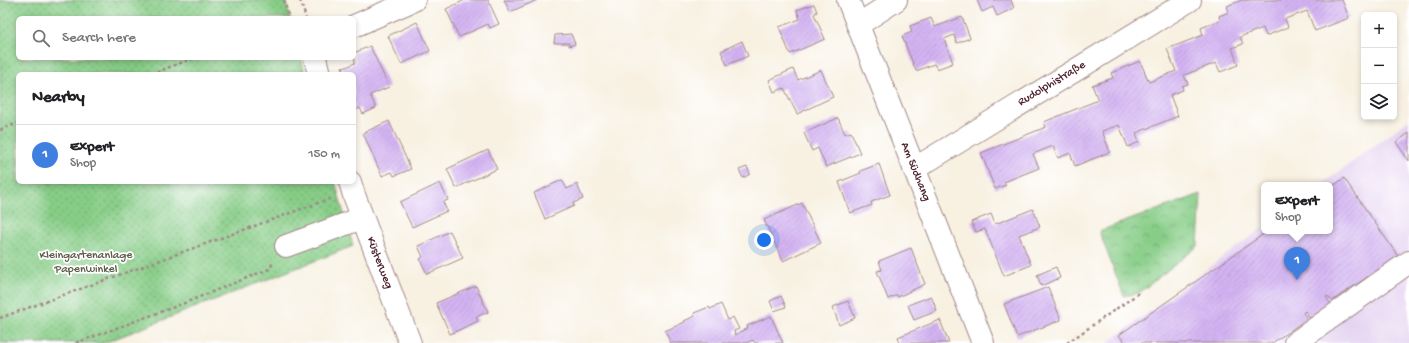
<!DOCTYPE html>
<html lang="en">
<head>
<meta charset="utf-8">
<style>
  :root { --surface:#fff; --page:#f2f2f2; --text:#202124; --muted:#757577; --line:#e0e0e0; --accent:#1f6fb2 }
  body { margin:0; font-family:"Gochi Hand",sans-serif; background:var(--page); color:var(--text) }
  .controls { position:absolute; right:12px; top:12px; display:grid; overflow:hidden; border-radius:6px; box-shadow:0 2px 6px #0003 }
  .controls button { width:36px; height:36px; display:grid; place-items:center; padding:0; border:0; border-bottom:1px solid var(--line); background:var(--surface); color:var(--text); font:20px sans-serif }
  .you { position:absolute; left:764px; top:240px; width:14px; height:14px; margin:-10px; border:3px solid #fff; border-radius:50%; background:#1a73e8; box-shadow:0 0 0 6px #1a73e833 }
  .badge { display:grid; place-items:center; width:26px; height:26px; border-radius:50%; background:var(--accent); color:#fff; font-size:13px; font-weight:700 }
  .pin { position:absolute; translate:-50% -33px; filter:drop-shadow(0 1px 2px #0008) }
  .pin::after { content:''; position:absolute; top:21px; width:14px; height:12px; background:inherit; clip-path:polygon(0 0,100% 0,50% 100%) }
  .popup { position:absolute; left:1261px; top:182px; width:72px; height:52px; box-sizing:border-box; display:grid; place-content:center; border-radius:6px; background:var(--surface); filter:drop-shadow(0 1px 3px #0005); font-size:13px; white-space:nowrap; color:var(--muted) }
  .popup b { font-size:15px; color:var(--text) }
  .popup::after { content:''; position:absolute; left:50%; top:100%; margin-left:-8px; border:8px solid transparent; border-top-color:var(--surface) }
  .list { margin:0; padding:0; list-style:none }
  h2 { display:flex; justify-content:space-between; align-items:center; height:52px; margin:0; padding:0 16px; font-size:17px }
  h2 small { font-size:13px; font-weight:400; color:var(--muted) }
  .list li { display:grid; grid-template-columns:26px 1fr auto; gap:12px; align-items:center; box-sizing:border-box; height:60px; padding:0 16px; border-top:1px solid var(--line) }
  .list b { display:block; font-size:15px; white-space:nowrap }
  .list p { margin:0; font-size:13px; white-space:nowrap; color:var(--muted) }
  .list em { font-size:13px; font-style:normal; color:var(--muted) }
  .icon { flex:none; width:22px; height:22px; fill:none; stroke:currentColor; stroke-width:2; stroke-linecap:round; stroke-linejoin:round }
  .map { position:relative; flex:none; width:1409px; height:343px; overflow:hidden }
  .search { position:absolute; background:var(--surface); box-shadow:0 2px 6px #0003; left:16px; top:16px; width:340px; height:44px; display:flex; align-items:center; gap:10px; box-sizing:border-box; padding:0 14px; border-radius:6px; color:var(--muted); font-size:15px }
  .panel { position:absolute; background:var(--surface); box-shadow:0 2px 6px #0003; left:16px; top:72px; width:340px; height:112px; border-radius:6px }
  .map>svg:first-child { display:block }
  .built { fill:#e5d3f1 }
  .park { fill:url(#park-crowns); stroke:#687659 }
  .garden { fill:url(#garden-dots); stroke:#687659 }
  .building { fill:url(#building-hatch) }
  .lines { fill:none; stroke-linecap:round; stroke-linejoin:round }
  .minor-casing { stroke:#a18886; stroke-width:24 }
  .path { stroke:#a18886; stroke-width:2.5; stroke-dasharray:3 3; stroke-linecap:butt }
  .minor { stroke:#fff; stroke-width:22 }
  .labels { text-anchor:middle; dominant-baseline:central; stroke-width:3.5; stroke-linejoin:round; paint-order:stroke }
  .street-label { font-size:12px; fill:#4a1f2b; stroke:#fff }
  .park-label { font-size:12px; fill:#5f5c4b; stroke:#fff }
</style>
</head>
<body>
<div class="map">
<svg width="1409" height="343" viewBox="0 0 1409 343">
  <defs>
    <pattern id="park-crowns" width="20" height="18" patternUnits="userSpaceOnUse"><rect width="20" height="18" fill="#87cd87"/><path d="M2 6a3 3 0 1 1 6 0M12 15a3 3 0 1 1 6 0" fill="none" stroke="#70a66f"/></pattern>
    <pattern id="garden-dots" width="8" height="8" patternUnits="userSpaceOnUse"><rect width="8" height="8" fill="#87cd87"/><path d="M2 2h.1M6 6h.1" fill="none" stroke="#70a66f" stroke-width="1.8" stroke-linecap="round"/></pattern>
    <pattern id="building-hatch" width="6" height="6" patternUnits="userSpaceOnUse"><rect width="6" height="6" fill="#d3b4f3"/><path d="M-1 1l2-2M0 6l6-6M5 7l2-2" fill="none" stroke="#b79ad0"/></pattern>
  </defs>
  <rect width="100%" height="100%" fill="#fff"/>
  <filter id="ink" filterUnits="userSpaceOnUse"><feTurbulence type="fractalNoise" baseFrequency=".025" numOctaves="2"/><feDisplacementMap in="SourceGraphic" scale="8" xChannelSelector="R" yChannelSelector="G"/><feConvolveMatrix kernelMatrix="1 2 1 2 8 2 1 2 1" color-interpolation-filters="sRGB"/></filter>
  <filter id="wash" filterUnits="userSpaceOnUse"><feTurbulence type="fractalNoise" baseFrequency=".012" numOctaves="4" result="noise"/><feDisplacementMap in="SourceGraphic" scale="16" xChannelSelector="R" yChannelSelector="G"/><feGaussianBlur stdDeviation="0.9" result="paint"/><feColorMatrix in="noise" values="0 0 0 0 0 0 0 0 0 0 0 0 0 0 0 0 0 1.4 0 .05"/><feComposite in="paint" operator="in"/></filter>
  <g filter="url(#wash)">
    <rect width="100%" height="100%" fill="#f8f1e2"/>
    <polygon class="built" points="1409,120 1409,343 1107,343 1264,227 1264,231 1330,231 1330,185 1321,185"/>
    <polygon class="park" points="1201,194 1198,246 1139,293 1124,296 1099,231"/>
    <polygon class="garden" points="0,0 285,0 290,18 18,18 18,58 301,58 305,74 18,74 18,182 335,182 353,246 104,343 0,343"/>
    <g id="blocks">
      <g class="building">
        <polygon points="465,0 488,0 499,24 490,28 488,24 459,37 446,9"/>
        <polygon points="504,0 537,0 510,12"/>
        <polygon points="977,0 1011,0 1014,8 997,16 993,7 982,12"/>
        <polygon points="1242,0 1342,0 1349,18 1315,31 1307,11 1285,19 1288,27 1266,36 1263,28 1240,37 1243,44 1232,48 1238,65 1220,72 1216,63 1184,75 1188,84 1182,86 1183,90 1170,95 1178,116 1136,133 1139,142 1128,147 1119,125 1102,131 1110,152 1075,166 1070,153 1058,158 1053,146 1033,154 1039,168 1004,182 1006,185 995,189 981,153 1046,127 1044,122 1098,100 1092,85 1113,78 1111,73 1140,61 1149,82 1176,71 1167,49 1203,35 1201,28 1220,20 1219,16 1229,12 1227,6"/>
        <polygon points="814,4 817,12 814,14 825,39 790,54 779,27 800,19 797,10"/>
        <polygon points="962,17 970,38 957,43 954,35 944,39 953,63 937,69 934,64 916,71 902,36 912,32 910,26 931,18 935,27"/>
        <polygon points="417,22 430,51 401,64 388,36"/>
        <polygon points="571,34 575,44 569,46 569,43 554,43 555,35"/>
        <polygon points="742,41 748,56 727,65 721,51"/>
        <polygon points="370,46 389,87 370,95 376,108 363,114 360,108 354,111 354,74 342,74 345,73 342,67 343,66 344,68 355,63 354,53"/>
        <polygon points="793,69 798,80 821,70 833,97 797,114 784,88 774,92 769,80"/>
        <polygon points="838,118 845,134 851,132 860,153 826,167 818,148 812,151 804,133"/>
        <polygon points="389,121 411,169 394,176 392,172 382,176 363,133"/>
        <polygon points="1409,133 1409,161 1396,142"/>
        <polygon points="488,150 497,169 456,188 447,169"/>
        <polygon points="879,164 890,195 871,202 872,205 850,213 839,182 861,173 860,171"/>
        <polygon points="747,167 750,174 743,178 739,170"/>
        <polygon points="1344,178 1398,256 1332,301 1328,296 1326,297 1332,306 1311,320 1305,311 1303,313 1307,319 1272,343 1125,343 1119,335 1268,231 1330,231 1330,188"/>
        <polygon points="562,180 567,189 577,184 583,199 573,203 574,206 545,219 534,193"/>
        <polygon points="440,183 448,200 443,202 447,211 412,227 400,202"/>
        <polygon points="802,203 821,243 783,261 764,220"/>
        <polygon points="1033,209 1040,227 1019,235 1031,265 1004,276 985,229 976,232 971,222 991,214 995,224"/>
        <polygon points="450,231 463,258 427,274 420,259 423,257 418,246"/>
        <polygon points="911,248 925,284 898,297 897,295 888,299 877,271 882,270 879,261"/>
        <polygon points="1056,267 1060,278 1041,286 1037,275"/>
        <polygon points="476,286 488,312 476,317 478,321 450,334 436,303"/>
        <polygon points="1048,287 1061,320 1017,337 1004,304"/>
        <polygon points="781,296 786,307 774,311 770,301"/>
        <polygon points="931,296 937,311 914,320 908,305"/>
        <polygon points="848,301 855,318 839,325 833,307"/>
        <polygon points="721,304 728,320 733,317 739,329 734,331 735,335 748,328 747,326 771,316 783,343 755,343 753,340 746,343 671,343 665,331 685,322 684,321 695,316 694,313 709,307 710,309"/>
        <polygon points="940,320 949,343 900,343 898,337"/>
      </g>
    </g>
  </g>
  <g filter="url(#ink)">
    <use href="#blocks" fill-opacity="0" stroke="#a18886" stroke-width="1"/>
    <g class="lines">
      <defs>
        <g id="minor">
          <polyline points="848,0 983,343"/>
          <polyline points="858,25 896,0"/>
          <polyline points="354,26 414,0"/>
          <polyline points="315,58 319,74"/>
          <polyline points="914,169 1190,0"/>
          <polyline points="350,182 354,195 410,343"/>
          <polyline points="286,246 362,218"/>
          <polyline points="1295,343 1409,262"/>
        </g>
      </defs>
      <use href="#minor" class="minor-casing"/>
      <g class="path">
        <polyline points="284,0 289,18"/>
        <polyline points="300,0 306,18"/>
        <polyline points="151,74 194,58"/>
        <polyline points="0,130 18,123"/>
        <polyline points="0,318 332,198"/>
        <polyline points="76,343 182,304 269,269 273,263"/>
        <polyline points="1067,343 1139,293"/>
      </g>
      <use href="#minor" class="minor"/>
    </g>
  </g>
  <g class="labels">
    <g class="street-label">
      <text transform="translate(1052 84) rotate(-31)">Rudolphistraße</text>
      <text transform="translate(915 172) rotate(68)">Am Südhang</text>
      <text transform="translate(379 263) rotate(69)">Küsterweg</text>
    </g>
    <g class="park-label">
      <text x="86" y="256">Kleingartenanlage<tspan x="86" dy="14">Papenwinkel</tspan></text>
    </g>
  </g>
</svg>
<div class="controls">
<button>+</button>
<button>−</button>
<button><svg class="icon" aria-label="layers" viewBox="0 0 24 24"><path d="M12 4l9 5-9 5-9-5zM3 14l9 5 9-5"/></svg></button>
</div>
<div class="you"></div>
<div class="pin badge" style="left:1297px;top:280px;background:#3f7fe0">1</div>
<div class="popup"><b>Expert</b>Shop</div>
<div class="search"><svg class="icon" aria-label="search" viewBox="0 0 24 24"><circle cx="10" cy="10" r="6"/><path d="M15 15l6 6"/></svg>Search here</div>
<section class="panel">
<h2>Nearby<small></small></h2>
<ul class="list">
<li><span class="badge" style="background:#3f7fe0">1</span><div><b>Expert</b><p>Shop</p></div><em>150 m</em></li>
</ul>
</section>
</div>
</body>
</html>
